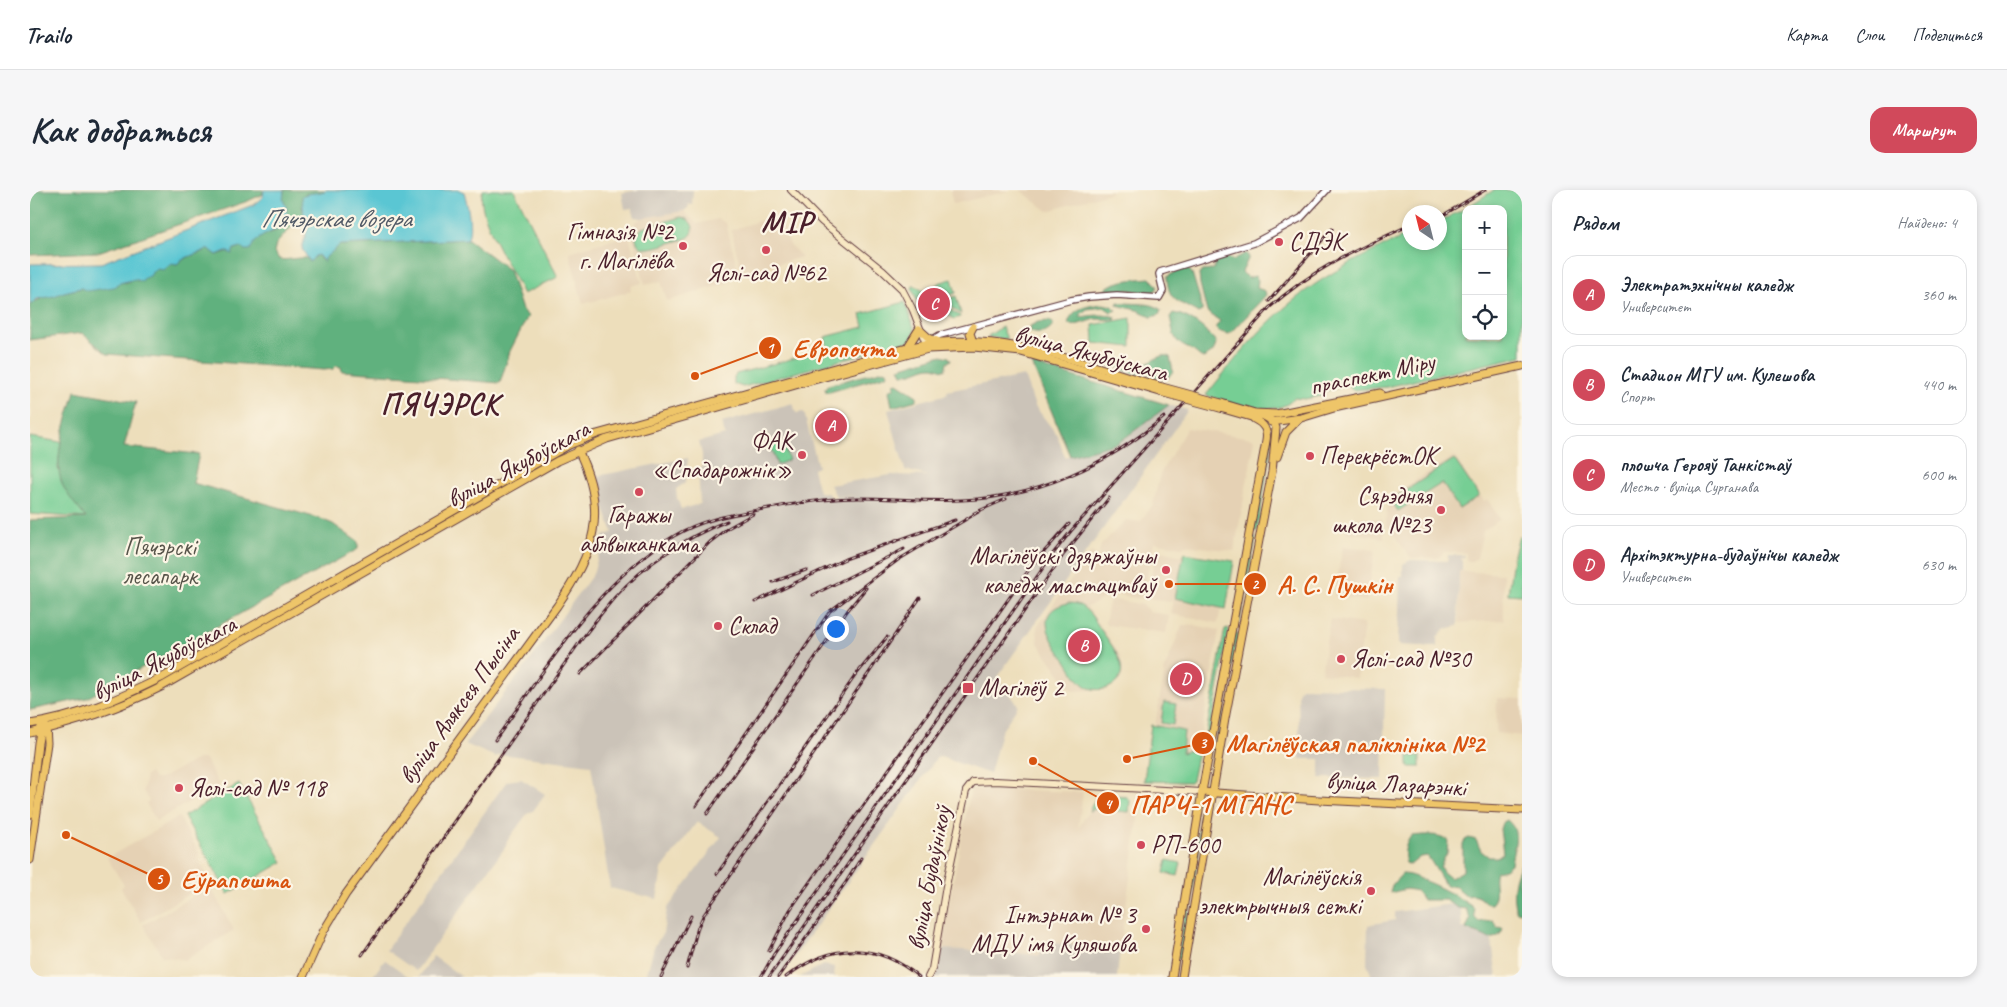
<!DOCTYPE html>
<html lang="ru">
<head>
<meta charset="utf-8">
<style>
  :root { --surface:#fff; --page:#f6f6f7; --text:#1f2937; --muted:#747a83; --line:#e0e1e3; --accent:#d1495b }
  body { margin:0; font-family:Caveat,sans-serif; background:var(--page); color:var(--text) }
  .controls { position:absolute; right:15px; top:15px; display:grid; overflow:hidden; border-radius:10px; box-shadow:0 2px 8px #0003 }
  .controls button { width:45px; height:45px; display:grid; place-items:center; padding:0; border:0; border-bottom:1px solid var(--line); background:var(--surface); color:var(--text); font:25px sans-serif }
  .compass { position:absolute; left:1372px; top:15px; width:45px; height:45px; border-radius:50%; background:var(--surface); box-shadow:0 2px 8px #0003; rotate:325deg }
  .you { position:absolute; left:805px; top:438px; width:18px; height:18px; margin:-12px; border:4px solid #fff; border-radius:50%; background:#1a73e8; box-shadow:0 0 0 8px #1a73e833 }
  .badge { display:grid; place-items:center; width:32px; height:32px; border-radius:50%; background:var(--accent); color:#fff; font-size:16px; font-weight:700 }
  .pin { position:absolute; translate:-50% -50%; border:2px solid #fff; box-shadow:0 1px 5px #0006 }
  .list { margin:0; padding:0; list-style:none }
  h2 { display:flex; justify-content:space-between; align-items:center; height:65px; margin:0; padding:0 20px; font-size:21px }
  h2 small { font-size:16px; font-weight:400; color:var(--muted) }
  .list li { display:grid; grid-template-columns:32px 1fr auto; gap:15px; align-items:center; box-sizing:border-box; height:80px; margin:0 10px 10px; padding:0 10px; border:1px solid var(--line); border-radius:15px }
  .list b { display:block; font-size:19px; white-space:nowrap }
  .list p { margin:0; font-size:16px; white-space:nowrap; color:var(--muted) }
  .list em { font-size:16px; font-style:normal; color:var(--muted) }
  .icon { flex:none; width:28px; height:28px; fill:none; stroke:currentColor; stroke-width:2; stroke-linecap:round; stroke-linejoin:round }
  .map { position:relative; flex:none; width:1492px; height:787px; overflow:hidden; border-radius:15px }
  header { display:flex; align-items:center; gap:30px; box-sizing:border-box; height:70px; padding:0 25px; background:var(--surface); border-bottom:1px solid var(--line) }
  header strong { font-size:24px }
  nav { display:flex; gap:28px; margin-inline-start:auto; font-size:18px }
  .intro { display:flex; align-items:center; justify-content:space-between; box-sizing:border-box; height:120px; padding:0 30px }
  h1 { margin:0; font-size:35px }
  .button { padding:12px 22px; border-radius:15px; background:var(--accent); color:#fff; font-size:18px; font-weight:700 }
  main { display:flex; gap:30px; padding:0 30px }
  aside { flex:1; background:var(--surface); border-radius:15px; box-shadow:0 2px 8px #0003 }
  .map>svg:first-child { display:block }
  .built { fill:#e5d1b4 }
  .industrial { fill:#cbc3b8 }
  .green { fill:#76ce94; stroke:#607660; fill-rule:evenodd }
  .forest { fill:#60b17e; stroke:#556854 }
  .water { fill:#5ac6d3; stroke:#52727f }
  .lines { fill:none; stroke-linecap:round; stroke-linejoin:round }
  .tertiary-casing { stroke:#623c41; stroke-width:8 }
  .secondary-casing { stroke:#623c41; stroke-width:8 }
  .primary-casing { stroke:#623c41; stroke-width:9 }
  .tertiary { stroke:#fff; stroke-width:5.5 }
  .secondary { stroke:#f8e8c3; stroke-width:6 }
  .primary { stroke:#eec569; stroke-width:7 }
  .rail-casing { stroke:#4a1f2b; stroke-width:3 }
  .rail { stroke:#fcf5e5; stroke-width:1; stroke-dasharray:4; stroke-linecap:butt }
  .primary-bridge-casing { stroke:#623c41; stroke-width:9; stroke-linecap:butt }
  .primary-bridge { stroke:#eec569; stroke-width:7 }
  .poi-dot { fill:#d1495b; stroke:#fcf5e5; stroke-width:2 }
  .labels { text-anchor:middle; dominant-baseline:central; stroke-width:4.5; stroke-linejoin:round; paint-order:stroke }
  .poi-label { font-size:25px; fill:#4a1f2b; stroke:#fcf5e5; text-anchor:start }
  .street-label { font-size:25px; fill:#4a1f2b; stroke:#fcf5e5 }
  .park-label { font-size:25px; fill:#57544a; stroke:#fcf5e5 }
  .water-label { font-size:26px; font-style:italic; fill:#505966; stroke:#fcf5e5 }
  .district-label { font-size:30px; font-weight:bold; letter-spacing:1px; fill:#4a1f2b; stroke:#fcf5e5 }
  .leader { fill:none; stroke:#d8530f; stroke-width:2 }
  .callout-dot { fill:#d8530f; stroke:#fcf5e5; stroke-width:2 }
  .mark-label { font-size:15px; text-anchor:middle; font-weight:bold; fill:#fff }
  .callout-label { font-size:26px; text-anchor:middle; font-weight:bold; fill:#d8530f; stroke:#fcf5e5; stroke-width:4.5; stroke-linejoin:round; paint-order:stroke }
</style>
</head>
<body>
<header>
<strong>Trailo</strong>
<nav><a>Карта</a><a>Слои</a><a>Поделиться</a></nav>
</header>
<div class="intro"><h1>Как добраться</h1><a class="button">Маршрут</a></div>
<main>
<div class="map">
<svg width="1492" height="787" viewBox="0 0 1492 787">
  <rect width="100%" height="100%" fill="#fcf5e5"/>
  <filter id="ink" filterUnits="userSpaceOnUse"><feTurbulence type="fractalNoise" baseFrequency=".02" numOctaves="2"/><feDisplacementMap in="SourceGraphic" scale="10" xChannelSelector="R" yChannelSelector="G"/><feConvolveMatrix kernelMatrix="1 2 1 2 8 2 1 2 1" color-interpolation-filters="sRGB"/></filter>
  <filter id="wash" filterUnits="userSpaceOnUse"><feTurbulence type="fractalNoise" baseFrequency=".0096" numOctaves="4" result="noise"/><feDisplacementMap in="SourceGraphic" scale="20" xChannelSelector="R" yChannelSelector="G"/><feGaussianBlur stdDeviation="1.12" result="paint"/><feColorMatrix in="noise" values="0 0 0 0 0 0 0 0 0 0 0 0 0 0 0 0 0 1.4 0 .05"/><feComposite in="paint" operator="in"/></filter>
  <g filter="url(#wash)">
    <rect width="100%" height="100%" fill="#eddebb"/>
    <g class="built">
      <polygon points="920,0 982,0 923,14"/>
      <polygon points="990,0 1081,0 1082,2 1018,21"/>
      <polygon points="654,21 667,34 688,29 696,33 709,84 696,87 697,93 637,111 631,91 615,95 602,45 602,38 607,31 612,28"/>
      <polygon points="741,27 751,31 760,55 772,67 712,84 701,40"/>
      <polygon points="599,45 612,93 600,96 601,101 553,114 539,62"/>
      <polygon points="1157,238 1222,248 1225,250 1204,361 1155,355 1151,357 1124,352 1113,409 1082,404 1057,417 1090,465 1093,480 1092,486 1088,492 1077,500 1042,501 1008,453 1007,437 1061,362 1068,366 1071,355 1096,330 1110,332 1123,315 1130,284"/>
      <polygon points="1424,266 1454,311 1457,309 1470,329 1453,341 1447,368 1442,372 1436,370 1436,363 1414,362 1408,368 1381,368 1356,334 1358,308"/>
      <polygon points="1325,327 1352,330 1354,348 1316,342 1318,334"/>
      <polygon points="1313,356 1345,360 1337,411 1304,406"/>
      <polygon points="1129,361 1153,366 1145,408 1191,417 1188,433 1141,424 1144,409 1139,412 1118,408 1125,363"/>
      <polygon points="1429,381 1473,384 1474,430 1429,433"/>
      <polygon points="1080,409 1114,415 1119,422 1139,425 1136,443 1077,435 1075,433"/>
      <polygon points="1300,429 1334,434 1327,488 1291,483"/>
      <polygon points="1158,434 1189,440 1169,557 1152,563 1122,554 1135,478 1152,435 1157,436"/>
      <polygon points="1467,508 1492,509 1492,546 1466,543"/>
      <polygon points="168,569 175,569 189,595 126,631 116,613 119,611 113,601 116,586 120,583 124,589 130,589"/>
      <polygon points="941,599 1053,602 1048,638 1059,621 1063,619 1109,623 1090,759 1011,752 1010,766 981,762 910,759"/>
      <polygon points="149,627 170,665 167,667 181,691 111,732 91,698 94,695 77,668"/>
      <polygon points="180,696 204,740 155,770 132,766 113,735"/>
    </g>
    <g class="industrial">
      <polygon points="607,0 663,0 662,14 658,15 659,17 654,21 612,28 605,27 602,18 595,19 592,3"/>
      <polygon points="994,186 1005,216 1027,245 1035,267 1088,253 1139,215 1158,220 967,487 988,515 971,542 960,584 908,566 750,787 616,787 624,757 633,743 637,719 691,647 667,632 632,679 627,709 580,698 561,575 478,565 468,565 466,567 435,554 496,476 563,384 574,346 583,342 575,322 567,286 658,268 655,293 646,299 647,308 651,319 670,314 668,278 672,277 672,264 669,252 695,245 692,233 763,213 766,223 774,222 788,277 783,279 789,302 797,303 802,307 827,305 806,306 800,295 861,285 898,286 875,280 858,220 918,204 917,201"/>
      <polygon points="1418,365 1434,365 1434,367 1430,368 1432,369 1432,381 1429,381 1428,436 1415,439 1407,447 1407,457 1368,455 1370,386 1373,386 1373,374 1381,370 1417,371"/>
      <polygon points="1271,497 1355,499 1353,589 1290,588 1290,569 1270,569 1268,503"/>
      <polygon points="491,589 515,604 503,621 497,624 477,651 476,656 386,781 356,760 477,591"/>
      <polygon points="1430,713 1432,738 1460,738 1467,787 1342,787 1337,774 1338,735 1365,730 1365,722"/>
      <polygon points="1011,752 1090,759 1087,787 905,787 910,759 981,762 1010,766"/>
      <polygon points="403,766 432,787 389,787"/>
      <polygon points="355,770 379,787 342,787"/>
      <polygon points="793,775 805,777 804,787 770,787"/>
    </g>
    <g class="green">
      <path d="M453,0H484L528,87L493,104C483,83 443,20 453,0Z"/>
      <path d="M1464,0H1492V166L1357,197L1323,200L1317,196L1294,201L1295,205L1275,209L1264,208C1248,230 1197,212 1176,205C1203,172 1230,137 1264,110C1296,83 1341,62 1379,44L1380,52H1410V31L1434,19ZM1436,19H1473V146H1436Z"/>
      <path d="M651,27C660,28 668,39 659,47C654,50 646,51 640,53C628,56 606,66 606,46L612,38Z"/>
      <polygon points="922,89 926,103 911,108 905,97 908,93"/>
      <polygon points="884,95 893,101 894,106 892,107 895,119 892,126 882,98"/>
      <polygon points="926,106 931,124 911,111"/>
      <polygon points="875,112 885,140 881,151 713,197 704,194 704,187 706,184 798,159 795,147 834,137 831,124"/>
      <polygon points="914,116 930,126 930,127 924,129 912,121 911,117"/>
      <polygon points="1101,128 1101,157 1064,153 1063,135"/>
      <polygon points="972,137 977,149 958,147 958,146"/>
      <polygon points="1243,245 1227,341 1223,341 1241,246"/>
      <polygon points="0,247 31,252 28,278 35,299 57,328 0,324"/>
      <polygon points="752,251 759,270 747,275 740,256"/>
      <polygon points="1424,269 1449,306 1429,319 1412,293 1368,321 1361,310"/>
      <polygon points="1489,346 1492,347 1492,405 1478,404 1483,368"/>
      <polygon points="1222,347 1226,347 1209,433 1206,431"/>
      <polygon points="1154,363 1204,371 1196,419 1145,408"/>
      <path d="M1038,413C1044,413 1050,414 1055,419C1062,424 1066,433 1071,440C1082,456 1107,485 1078,498C1072,500 1065,500 1059,498C1049,494 1043,481 1037,472C1024,454 999,422 1038,413Z"/>
      <polygon points="1198,438 1199,440 1172,586 1169,583 1195,439"/>
      <polygon points="1206,442 1208,444 1182,586 1180,586 1204,443"/>
      <polygon points="1134,512 1146,514 1143,535 1131,533"/>
      <polygon points="1121,535 1154,541 1152,563 1169,557 1162,590 1160,592 1114,591"/>
      <rect x="1378" y="566" width="12" height="11"/>
      <polygon points="209,594 253,672 198,704 154,626"/>
      <polygon points="1067,605 1097,607 1100,610 1099,622 1063,619 1059,621"/>
      <polygon points="1172,619 1175,620 1152,769 1147,769"/>
      <polygon points="1137,670 1151,673 1148,686 1134,683"/>
    </g>
    <g class="forest">
      <polygon points="0,0 233,0 233,4 218,11 68,62 0,65"/>
      <path d="M254,0H297L288,4H275L272,15L276,32L264,34L246,54L244,62L249,69C257,71 267,67 276,68L280,71L285,66L288,65L291,70L310,55L438,49L479,80L492,120L498,126L480,161L470,193L312,181L311,177L306,176L303,179L294,180L77,164L52,143L0,150V115C15,102 75,94 98,92L105,89L109,92C118,83 134,72 147,74C156,66 168,64 179,59L187,65L223,53L229,47L248,40L257,30L256,16L253,10Z"/>
      <polygon points="1216,63 1219,67 1212,82 1218,88 1225,86 1228,90 1227,98 1235,101 1236,105 1204,140 1199,144 1190,142 1185,138 1190,131 1177,122 1170,94 1169,84 1173,81 1182,80 1184,78 1185,71 1189,67 1196,67 1203,70"/>
      <path d="M1150,79H1158L1162,83L1172,116V121L1168,123C1150,111 1138,113 1137,87Z"/>
      <path d="M1120,88L1127,95V99L1122,103L1098,100H1075C1081,90 1109,89 1120,88Z"/>
      <path d="M1088,112C1100,115 1123,111 1131,120L1129,125L1121,127L1110,121L1087,115Z"/>
      <path d="M1073,114L1082,116L1086,120L1081,122L1074,117L1057,119L1051,124V127C1063,125 1075,124 1086,127L1085,130L1065,129L1046,135L1038,134C1042,117 1058,116 1073,114Z"/>
      <path d="M1143,123C1159,125 1176,139 1186,152C1185,161 1182,164 1173,168C1168,166 1165,161 1160,159C1142,152 1144,144 1140,127Z"/>
      <path d="M1019,131L1023,133C1022,143 1009,145 1001,142L1000,136L1008,132Z"/>
      <path d="M912,165L919,167L921,170L917,173L915,180C911,180 908,178 904,177C893,176 885,185 872,184L869,178Z"/>
      <path d="M1064,165C1073,166 1079,171 1087,173C1089,174 1113,175 1115,174C1124,172 1130,162 1140,167L1143,181L1138,188L1133,190L1117,183C1104,188 1094,179 1082,176C1077,174 1072,174 1066,173L1063,167Z"/>
      <polygon points="1002,174 1139,215 1088,253 1040,266"/>
      <polygon points="854,180 857,181 858,184 854,186 800,202 796,202 795,198 798,195"/>
      <polygon points="867,193 887,206 887,210 866,216 862,216 859,201 864,198 864,194"/>
      <path d="M45,201L106,212L94,257L169,264L163,293L291,329L303,334L328,352V359L57,508L0,520V330L56,328C49,319 41,310 35,300C19,273 38,229 45,201Z"/>
      <path d="M1477,630C1492,642 1483,657 1481,674L1475,679L1466,681C1462,691 1470,706 1461,714H1457C1450,707 1447,704 1437,706L1426,697L1415,695C1414,693 1399,667 1397,666L1390,667L1380,675L1376,673C1373,664 1375,654 1381,646C1394,645 1407,643 1418,650L1417,663L1410,677L1414,683L1421,688L1433,681V655L1435,650L1439,648L1446,650L1451,661L1459,667H1467L1473,663L1470,639L1472,633Z"/>
      <path d="M1492,673L1489,689L1492,708L1491,722L1486,721C1481,706 1484,686 1492,673Z"/>
      <path d="M1372,684C1381,684 1387,688 1395,691C1413,698 1428,707 1444,718L1445,728L1449,732L1463,730L1467,737L1473,738C1471,746 1467,747 1460,749C1452,744 1443,743 1436,739L1440,729L1436,719L1428,718L1415,710H1393L1387,701L1376,699L1360,703L1362,695Z"/>
    </g>
    <g class="water">
      <path d="M234,0H254L253,10L256,16L257,30C246,45 229,41 220,60H215L211,57L204,59L202,64L196,61L187,65L179,59C167,64 156,66 147,74L141,73L133,80L128,78L123,81L120,86L114,88L112,92L105,89L90,93L84,97L57,101L51,98L34,102L24,106L7,109L0,115V74L71,73L223,15L233,7Z"/>
      <path d="M297,0H429L434,2C438,16 442,36 438,49L310,55L296,67L294,72L288,65L285,66L280,72L272,59L278,36L274,28L272,6C279,2 289,4 297,0Z"/>
    </g>
  </g>
  <g filter="url(#ink)">
    <g class="lines">
      <defs>
        <polyline id="tertiary" points="900,151 910,145 1041,110 1059,107 1087,105 1129,108 1133,101 1129,84 1130,82 1224,53 1271,28 1297,0"/>
        <g id="secondary">
          <polyline points="761,0 792,32 852,80 872,99 883,120 898,159"/>
          <polyline points="898,787 902,779 916,696 936,601 943,592 965,591 1172,602"/>
        </g>
        <g id="primary">
          <polyline points="943,152 940,143 943,137"/>
          <polyline points="877,158 889,139 899,148 907,151"/>
          <polyline points="1191,213 1225,223 1246,224 1350,203"/>
          <polyline points="1190,218 1228,229"/>
          <polyline points="1241,232 1271,228 1304,218 1492,176"/>
          <polyline points="1247,267 1256,242 1268,230"/>
          <path d="M0,534C48,527 90,508 133,487L500,277L539,255L567,244L862,162C878,158 894,153 911,152C987,146 1060,176 1132,197"/>
          <path d="M0,543C49,531 86,520 131,497L527,271L577,249L769,194L898,159L944,157L991,162L1130,202"/>
          <polyline points="1172,602 1289,610 1492,620"/>
          <polyline points="0,624 8,553 11,537"/>
          <polyline points="0,670 17,553 16,537"/>
          <path d="M273,787L293,742L316,704L527,416C564,362 579,323 548,260"/>
          <path d="M1142,787L1172,602L1236,251C1238,240 1234,234 1224,229"/>
          <polyline points="1152,787 1195,529 1242,282 1246,238 1244,232 1230,224"/>
        </g>
      </defs>
      <use href="#tertiary" class="tertiary-casing"/>
      <use href="#secondary" class="secondary-casing"/>
      <use href="#primary" class="primary-casing"/>
      <use href="#tertiary" class="tertiary"/>
      <use href="#secondary" class="secondary"/>
      <use href="#primary" class="primary"/>
      <defs>
        <g id="rail">
          <polyline points="1410,27 1455,0"/>
          <polyline points="1239,111 1302,39"/>
          <polyline points="944,323 976,309"/>
          <polyline points="743,392 776,380"/>
          <polyline points="783,405 874,359"/>
          <polyline points="725,412 815,369 925,330"/>
          <polyline points="550,484 680,352 698,338 723,324"/>
          <path d="M465,550C518,477 565,393 644,346C674,328 705,324 739,318C769,313 799,308 829,308C864,308 898,312 932,310C1006,307 1078,275 1134,227"/>
          <polyline points="666,616 800,421 868,370 950,321"/>
          <polyline points="677,624 818,420 836,398"/>
          <polyline points="687,684 825,486 857,447"/>
          <polyline points="739,761 760,720 1003,374 1039,334"/>
          <path d="M332,765L549,453C561,437 572,422 585,407C615,374 656,347 697,331"/>
          <polyline points="657,778 668,737 673,726 890,408"/>
          <polyline points="631,787 661,726"/>
          <path d="M731,787L744,764L1022,365L1041,341L1239,118C1284,78 1326,60 1380,35"/>
          <polyline points="739,787 1034,364 1079,308"/>
          <polyline points="748,787 816,692 831,668"/>
          <path d="M756,787C800,753 846,751 889,787"/>
        </g>
      </defs>
      <use href="#rail" class="rail-casing"/>
      <use href="#rail" class="rail"/>
      <defs>
        <g id="primary-bridge">
          <polyline points="1132,197 1191,213"/>
          <polyline points="1130,202 1190,218"/>
        </g>
      </defs>
      <use href="#primary-bridge" class="primary-bridge-casing"/>
      <use href="#primary-bridge" class="primary-bridge"/>
    </g>
  </g>
  <g class="poi-dot">
    <circle cx="1249" cy="52" r="5"/>
    <circle cx="653" cy="56" r="5"/>
    <circle cx="736" cy="60" r="5"/>
    <circle cx="772" cy="265" r="5"/>
    <circle cx="1280" cy="266" r="5"/>
    <circle cx="609" cy="302" r="5"/>
    <circle cx="1411" cy="320" r="5"/>
    <circle cx="1136" cy="380" r="5"/>
    <circle cx="688" cy="436" r="5"/>
    <circle cx="1311" cy="469" r="5"/>
    <rect x="932" y="492" width="12" height="12" rx="2.5"/>
    <circle cx="149" cy="598" r="5"/>
    <circle cx="1111" cy="655" r="5"/>
    <circle cx="1341" cy="701" r="5"/>
    <circle cx="1116" cy="739" r="5"/>
  </g>
  <g class="labels">
    <g class="poi-label">
      <text x="643" y="42" text-anchor="end">Гімназія №2<tspan x="643" dy="29">г. Магілёва</tspan></text>
      <text x="1259" y="52">СДЭК</text>
      <text x="736" y="83" text-anchor="middle">Яслі-сад №62</text>
      <text x="762" y="251" text-anchor="end">ФАК<tspan x="762" dy="29">«Спадарожнік»</tspan></text>
      <text x="1290" y="266">ПерекрёстОК</text>
      <text x="1401" y="306" text-anchor="end">Сярэдняя<tspan x="1401" dy="29">школа №23</tspan></text>
      <text x="609" y="325" text-anchor="middle">Гаражы<tspan x="609" dy="29">аблвыканкама</tspan></text>
      <text x="1126" y="366" text-anchor="end">Магілёўскі дзяржаўны<tspan x="1126" dy="29">каледж мастацтваў</tspan></text>
      <text x="698" y="436">Склад</text>
      <text x="1321" y="469">Яслі-сад №30</text>
      <text x="949" y="498">Магілёў 2</text>
      <text x="159" y="598">Яслі-сад № 118</text>
      <text x="1121" y="655">РП-600</text>
      <text x="1331" y="687" text-anchor="end">Магілёўскія<tspan x="1331" dy="29">электрычныя сеткі</tspan></text>
      <text x="1106" y="725" text-anchor="end">Інтэрнат № 3<tspan x="1106" dy="29">МДУ імя Куляшова</tspan></text>
    </g>
    <g class="street-label">
      <text transform="translate(1061 163) rotate(15)">вуліца Якубоўскага</text>
      <text transform="translate(1342 184) rotate(-12)">праспект Міру</text>
      <text transform="translate(488 274) rotate(-28)">вуліца Якубоўскага</text>
      <text transform="translate(134 468) rotate(-27)">вуліца Якубоўскага</text>
      <text transform="translate(429 515) rotate(-54)">вуліца Аляксея Пысіна</text>
      <text transform="translate(1366 594) rotate(3)">вуліца Лазарэнкі</text>
      <text transform="translate(899 688) rotate(-79)">вуліца Будаўнікоў</text>
    </g>
    <g class="park-label">
      <text x="130" y="357">Пячэрскі<tspan x="130" dy="29">лесапарк</tspan></text>
    </g>
    <g class="water-label">
      <text x="306" y="28">Пячэрскае возера</text>
    </g>
    <g class="district-label">
      <text x="757" y="32">МІР</text>
      <text x="410" y="214">ПЯЧЭРСК</text>
    </g>
  </g>
  <path class="leader" d="M665 186L740 158M1139 394L1225 394M1097 569L1173 553M1003 571L1078 613M36 645L129 689"/>
  <g class="callout-dot">
    <circle cx="665" cy="186" r="5"/>
    <circle cx="1139" cy="394" r="5"/>
    <circle cx="1097" cy="569" r="5"/>
    <circle cx="1003" cy="571" r="5"/>
    <circle cx="36" cy="645" r="5"/>
    <circle cx="740" cy="158" r="12"/>
    <circle cx="1225" cy="394" r="12"/>
    <circle cx="1173" cy="553" r="12"/>
    <circle cx="1078" cy="613" r="12"/>
    <circle cx="129" cy="689" r="12"/>
  </g>
  <g class="mark-label">
    <text x="740" y="163">1</text>
    <text x="1225" y="399">2</text>
    <text x="1173" y="558">3</text>
    <text x="1078" y="619">4</text>
    <text x="129" y="694">5</text>
  </g>
  <g class="callout-label">
    <text x="814" y="167">Европочта</text>
    <text x="1305" y="403">А. С. Пушкін</text>
    <text x="1325" y="562">Магілёўская паліклініка №2</text>
    <text x="1181" y="623">ПАРЧ-1 МГАНС</text>
    <text x="205" y="698">Еўрапошта</text>
  </g>
</svg>
<div class="controls">
<button>+</button>
<button>−</button>
<button><svg class="icon" aria-label="locate" viewBox="0 0 24 24"><circle cx="12" cy="12" r="6"/><path d="M12 2v4M12 18v4M2 12h4M18 12h4"/></svg></button>
</div>
<svg class="compass" viewBox="-18 -18 36 36"><path d="M0-13l5 13h-10z" fill="#e53935"/><path d="M0 13l5-13h-10z" fill="#747a83"/></svg>
<div class="you"></div>
<div class="pin badge" style="left:801px;top:236px">A</div>
<div class="pin badge" style="left:1054px;top:456px">B</div>
<div class="pin badge" style="left:904px;top:114px">C</div>
<div class="pin badge" style="left:1156px;top:489px">D</div>
</div>
<aside>
<h2>Рядом<small>Найдено: 4</small></h2>
<ul class="list">
<li><span class="badge">A</span><div><b>Электратэхнічны каледж</b><p>Университет</p></div><em>360 m</em></li>
<li><span class="badge">B</span><div><b>Стадион МГУ им. Кулешова</b><p>Спорт</p></div><em>440 m</em></li>
<li><span class="badge">C</span><div><b>плошча Герояў Танкістаў</b><p>Место · вуліца Сурганава</p></div><em>600 m</em></li>
<li><span class="badge">D</span><div><b>Архітэктурна-будаўнічы каледж</b><p>Университет</p></div><em>630 m</em></li>
</ul>
</aside>
</main>
</body>
</html>
